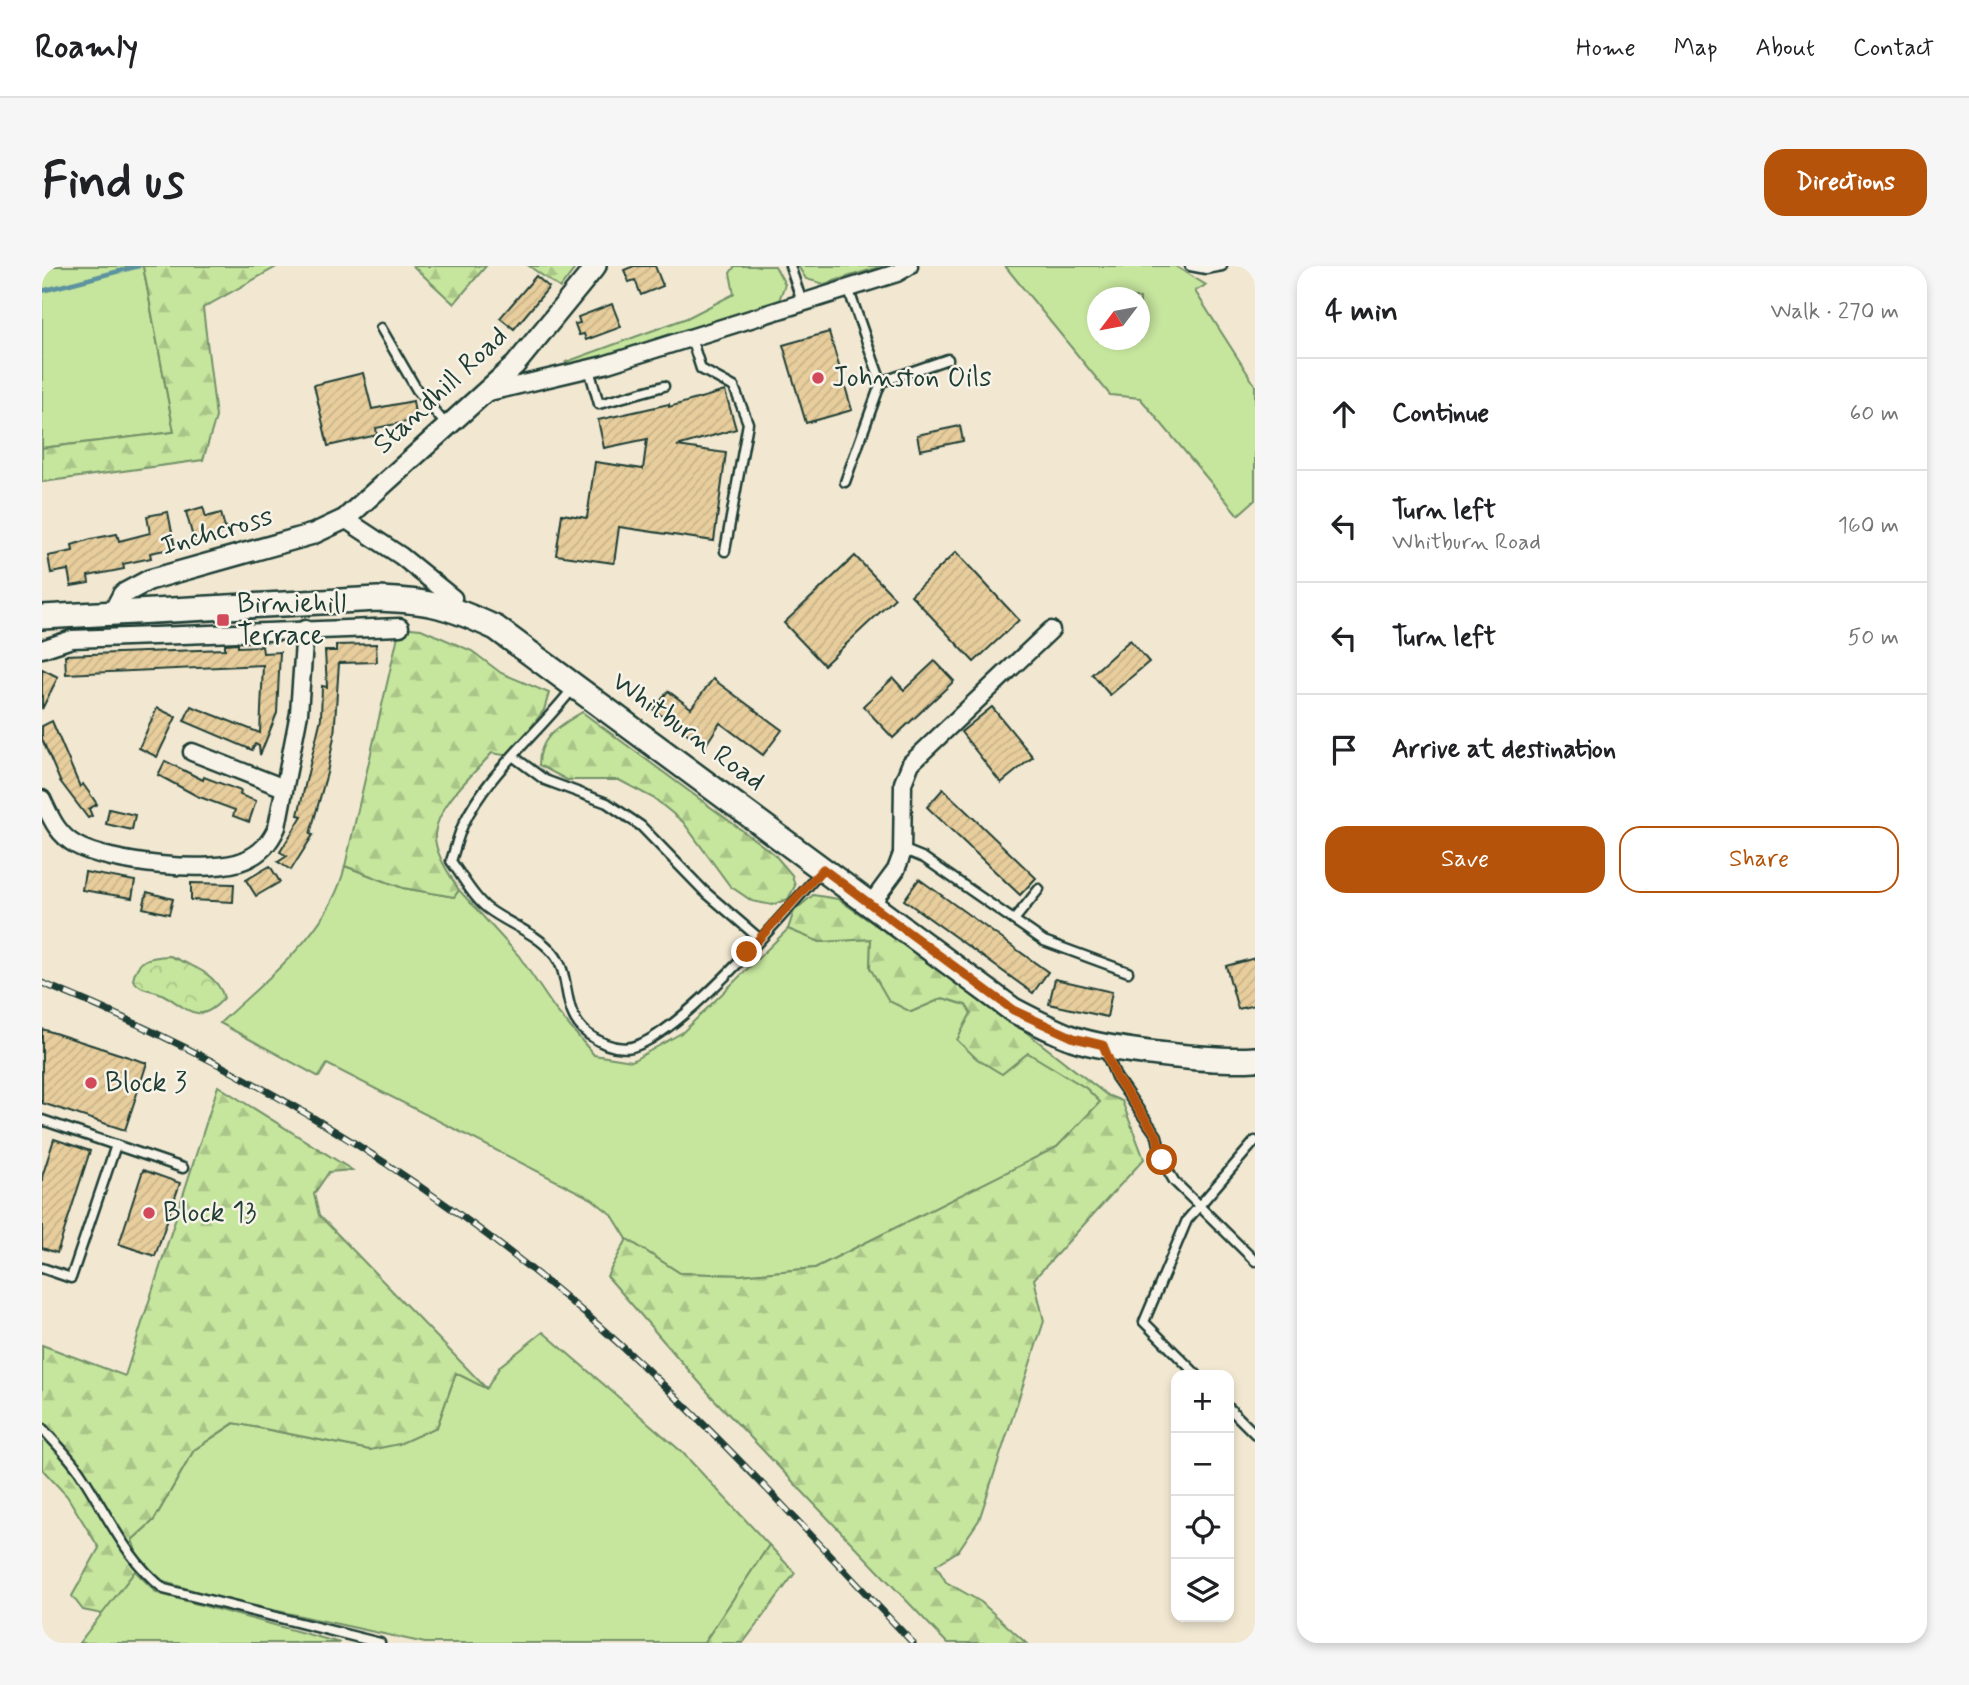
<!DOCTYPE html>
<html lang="en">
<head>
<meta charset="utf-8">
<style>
  :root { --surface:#fff; --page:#f6f6f6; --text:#202124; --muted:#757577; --line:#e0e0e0; --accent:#b45309 }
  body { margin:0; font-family:Mynerve,sans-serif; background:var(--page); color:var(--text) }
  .controls { position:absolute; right:21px; bottom:21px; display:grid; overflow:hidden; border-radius:14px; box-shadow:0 4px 10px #0003 }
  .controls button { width:63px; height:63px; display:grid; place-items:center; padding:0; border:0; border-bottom:2px solid var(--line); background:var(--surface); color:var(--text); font:35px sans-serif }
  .compass { position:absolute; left:1045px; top:21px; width:63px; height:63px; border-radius:50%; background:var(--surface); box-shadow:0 4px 10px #0003; rotate:238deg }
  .stop { position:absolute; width:21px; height:21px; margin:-16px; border:5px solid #b45309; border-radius:50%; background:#fff }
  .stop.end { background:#b45309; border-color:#fff; box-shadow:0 2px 7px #0008 }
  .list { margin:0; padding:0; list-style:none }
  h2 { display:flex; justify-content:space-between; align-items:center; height:91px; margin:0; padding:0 28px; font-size:30px }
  h2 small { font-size:23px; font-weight:400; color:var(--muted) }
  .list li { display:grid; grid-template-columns:46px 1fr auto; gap:21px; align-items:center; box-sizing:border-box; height:112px; padding:0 28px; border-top:2px solid var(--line) }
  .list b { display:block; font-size:26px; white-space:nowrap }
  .list p { margin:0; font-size:23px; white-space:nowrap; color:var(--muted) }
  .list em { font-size:23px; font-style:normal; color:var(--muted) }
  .actions { display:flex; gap:14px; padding:21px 28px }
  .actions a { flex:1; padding:16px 0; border:2px solid var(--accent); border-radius:21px; text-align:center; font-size:24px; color:var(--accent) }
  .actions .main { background:var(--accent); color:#fff }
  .icon { flex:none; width:38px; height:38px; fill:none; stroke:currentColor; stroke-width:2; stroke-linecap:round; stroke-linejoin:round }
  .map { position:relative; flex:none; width:1213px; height:1377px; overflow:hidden; border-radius:21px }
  header { display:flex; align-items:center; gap:42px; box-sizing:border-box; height:98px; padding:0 35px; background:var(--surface); border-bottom:2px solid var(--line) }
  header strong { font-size:33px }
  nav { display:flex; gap:38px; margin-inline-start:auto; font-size:24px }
  .intro { display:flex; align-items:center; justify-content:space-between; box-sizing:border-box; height:168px; padding:0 42px }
  h1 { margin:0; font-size:49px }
  .button { padding:18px 32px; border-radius:21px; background:var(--accent); color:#fff; font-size:24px; font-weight:700 }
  main { display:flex; gap:42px; padding:0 42px }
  aside { flex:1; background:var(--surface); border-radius:21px; box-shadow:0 4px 10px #0003 }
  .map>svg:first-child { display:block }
  .grass { fill:#c6e59d; stroke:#729168; stroke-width:2; fill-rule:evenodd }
  .forest { fill:url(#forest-firs); stroke:#729168; stroke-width:2 }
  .park { fill:url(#park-crowns); stroke:#729168; stroke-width:2 }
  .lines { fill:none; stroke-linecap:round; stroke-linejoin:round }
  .stream { stroke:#5c939f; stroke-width:4.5 }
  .building { fill:url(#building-hatch); stroke:#1f3d34; stroke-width:2 }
  .service-casing { stroke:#1f3d34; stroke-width:13 }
  .minor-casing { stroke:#1f3d34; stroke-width:21 }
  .tertiary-casing { stroke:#1f3d34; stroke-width:24 }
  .secondary-casing { stroke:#1f3d34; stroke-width:28 }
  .service { stroke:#f7f3e8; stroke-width:8 }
  .minor { stroke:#f7f3e8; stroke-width:16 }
  .tertiary { stroke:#f7f3e8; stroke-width:19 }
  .secondary { stroke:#f7f3e8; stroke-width:23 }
  .rail-casing { stroke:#1f3d34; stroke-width:7 }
  .rail { stroke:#f7f3e8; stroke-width:4.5; stroke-dasharray:13; stroke-linecap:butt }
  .route { stroke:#b45309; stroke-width:9 }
  .poi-dot { fill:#d1495b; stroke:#f7f3e8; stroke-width:2.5 }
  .labels { text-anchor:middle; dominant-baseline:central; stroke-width:5; stroke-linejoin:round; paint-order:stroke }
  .poi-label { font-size:28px; fill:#1f3d34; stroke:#f7f3e8; text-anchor:start }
  .street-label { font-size:28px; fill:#1f3d34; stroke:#f7f3e8 }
</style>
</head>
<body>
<header>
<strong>Roamly</strong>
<nav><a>Home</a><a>Map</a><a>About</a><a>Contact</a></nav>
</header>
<div class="intro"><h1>Find us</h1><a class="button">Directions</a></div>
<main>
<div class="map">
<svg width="1213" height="1377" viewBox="0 0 1213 1377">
  <defs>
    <pattern id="forest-firs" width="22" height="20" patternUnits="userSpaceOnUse" patternTransform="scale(1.75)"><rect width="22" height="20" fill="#c6e59d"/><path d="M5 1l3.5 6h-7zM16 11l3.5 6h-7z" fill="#aac588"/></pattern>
    <pattern id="park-crowns" width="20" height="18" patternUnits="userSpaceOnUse" patternTransform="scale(1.75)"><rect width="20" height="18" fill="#c6e59d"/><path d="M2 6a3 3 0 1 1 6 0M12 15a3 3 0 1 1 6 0" fill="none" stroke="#aac588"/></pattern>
    <pattern id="building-hatch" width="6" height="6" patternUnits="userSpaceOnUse" patternTransform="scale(1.75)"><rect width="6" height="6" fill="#e8ce9d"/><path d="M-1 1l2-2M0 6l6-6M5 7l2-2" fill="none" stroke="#c7b288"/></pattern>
  </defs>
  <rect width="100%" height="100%" fill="#f2e8d2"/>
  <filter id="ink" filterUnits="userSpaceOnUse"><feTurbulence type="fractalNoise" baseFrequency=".0143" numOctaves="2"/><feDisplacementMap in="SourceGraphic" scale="14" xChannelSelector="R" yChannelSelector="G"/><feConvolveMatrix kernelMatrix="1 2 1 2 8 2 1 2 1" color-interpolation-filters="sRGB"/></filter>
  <g filter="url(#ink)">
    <g class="grass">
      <polygon points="0,0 101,0 132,166 0,182"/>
      <polygon points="693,0 733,0 743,18 736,37 533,102 524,96 645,52 692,28 688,7"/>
      <polygon points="756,0 841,0 782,18 764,13"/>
      <path d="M963,0H1133L1164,19L1153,25L1213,119V234L1196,249L1098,132L1068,129ZM1056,32H1098V74H1056Z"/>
      <path d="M303,600L361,622L412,631L417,624L477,690L513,743L552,789L590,795L641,766L746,663L778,676L829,673L828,702L869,746L901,732L924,739L929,747L1044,822L1059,836L1015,881L773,1002L699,1009L638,1007L585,973L570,949L550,933L285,798L277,811L178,757C225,712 288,666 303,600Z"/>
      <polygon points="501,1066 640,1186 727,1279 662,1377 383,1377 185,1334 122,1316 97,1294 90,1274 112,1254 152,1184 193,1157 328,1184 395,1161 414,1107 445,1122 458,1100"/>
      <polygon points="93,1305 115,1327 298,1377 37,1377"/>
    </g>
    <g class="forest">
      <polygon points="101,0 236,0 161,42 174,151 161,194 0,216 0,182 132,166"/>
      <polygon points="371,0 444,0 412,38"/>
      <polygon points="487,0 533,0 534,1 518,22"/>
      <path d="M358,361L379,363L430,385L459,407L507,427L502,444L467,490L450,487C431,509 396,538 393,568C392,587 408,609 417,624L412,631L361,622L303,600Z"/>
      <path d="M540,446L732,588L750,609L753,620L746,633L730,639L710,635L688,620L641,556L613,533L577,514H525L497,499C497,470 518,460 540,446Z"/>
      <polygon points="771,629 796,633 961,748 1065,829 1080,835 1102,893 992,1013 1002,1055 937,1254 916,1285 894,1299 904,1316 939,1336 984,1377 905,1377 670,1131 565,1010 585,973 638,1007 699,1009 773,1002 1015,881 1058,836 1044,822 986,787 960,808 935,793 915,774 929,747 924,739 901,732 869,746 847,735 828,702 829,673 778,676 746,663 752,645"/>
      <polygon points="176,820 310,904 287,906 272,928 277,949 445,1123 414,1107 395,1161 357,1178 328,1184 192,1157 152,1184 112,1254 90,1274 97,1294 93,1305 60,1348 41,1344 30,1330 57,1282 25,1230 0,1203 0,1079 83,1110"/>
      <polygon points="727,1279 753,1307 701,1377 662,1377"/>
    </g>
    <path class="park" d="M128,690C150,700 175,707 182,732C155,762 145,741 120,728C107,722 100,726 91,714C95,692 108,691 128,690Z"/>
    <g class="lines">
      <polyline class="stream" points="0,25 97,0"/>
    </g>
    <g class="building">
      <polygon points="592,0 613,0 621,20 599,29 593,14 587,16 582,4"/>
      <polygon points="494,10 507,21 472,63 458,52"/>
      <polygon points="570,38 579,61 544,74 542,68 537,69 533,58 538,57 536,51"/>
      <polygon points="787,66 810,144 764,157 741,79"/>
      <polygon points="321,107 330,143 371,135 374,154 334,162 335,169 286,180 272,119"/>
      <polygon points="683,125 694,163 635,180 684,187 672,275 577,261 572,297 514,289 520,248 545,252 553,196 601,203 605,173 562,182 556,154 627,138 627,141"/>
      <polygon points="918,160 921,175 878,184 875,169"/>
      <polygon points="161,241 164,251 179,247 184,266 152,275 144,246"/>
      <polygon points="126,246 133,282 108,287 109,292 81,298 82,303 46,310 47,317 29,320 26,304 9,307 6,290 31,285 30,279 49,273 75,268 77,275 108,267 105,250"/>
      <polygon points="914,286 977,354 932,396 869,329"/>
      <polygon points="813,290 853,332 782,399 742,357"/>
      <polygon points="1088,374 1107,396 1068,429 1050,408"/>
      <polygon points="196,377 196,381 220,380 221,387 238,386 235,447 218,489 217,480 213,478 210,484 142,455 149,440 218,467 221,399 24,408 23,389 183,383 183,378"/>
      <polygon points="334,378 335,396 297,397 292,471 285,507 268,568 271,569 249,604 236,596 245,590 238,586 260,550 256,549 279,452 280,420 285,421 283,385 294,385 294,379"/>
      <polygon points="893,395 912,415 851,472 821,440 851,412 862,424"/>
      <polygon points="0,403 16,411 0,443"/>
      <polygon points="671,413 740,464 721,489 678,457 663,480 612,444 626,425 649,442"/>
      <polygon points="950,441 991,491 959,517 919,466"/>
      <polygon points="115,442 134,451 115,491 97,482"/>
      <polygon points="10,455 38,521 41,518 55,538 47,543 50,550 46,552 18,515 0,473 0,460"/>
      <polygon points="123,495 161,514 162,511 199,525 198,529 214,535 207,556 191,550 193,544 155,530 116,509"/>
      <polygon points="901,523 994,612 978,629 885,541"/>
      <polygon points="67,543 93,549 90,564 64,558"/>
      <polygon points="228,600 238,616 214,630 204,614"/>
      <polygon points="43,606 93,615 90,632 40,624"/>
      <polygon points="877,613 1006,706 991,727 862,634"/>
      <polygon points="149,617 192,618 191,636 149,634"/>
      <polygon points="105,626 131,633 127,648 101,642"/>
      <polygon points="1213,692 1213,739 1196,743 1184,700"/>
      <polygon points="1013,713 1070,726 1065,751 1007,738"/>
      <polygon points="0,763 105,797 83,864 0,837"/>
      <polygon points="12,873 48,885 15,987 0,982 0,911"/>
      <polygon points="101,904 138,917 113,990 77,978"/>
    </g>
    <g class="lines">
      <defs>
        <g id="service">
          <polyline points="748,0 760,36"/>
          <polyline points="1148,0 1164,3 1180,0"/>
          <polyline points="806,22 839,116 906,93"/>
          <polyline points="339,62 375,124 405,160"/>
          <polyline points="649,72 659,103 692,121 706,157 683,285"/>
          <polyline points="547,103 557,138 622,120"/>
          <polyline points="803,216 839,116"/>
          <path d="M531,422C497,467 445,507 421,559C416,570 413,583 409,595C420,610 431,631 445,642C466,658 493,666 511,687C531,710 517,745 546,768C558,777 574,784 590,781C638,769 745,645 780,604"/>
          <polyline points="472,491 503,514 565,537 599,560 662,625 718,673"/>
          <polyline points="860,583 882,592 1002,675 1086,706"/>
          <polyline points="972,654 997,623"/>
          <polyline points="1063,784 1074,811 1115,870 1120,894 1132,915 1213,995"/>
          <polyline points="0,854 141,902"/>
          <polyline points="0,1002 29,1012 74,879"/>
          <polyline points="1155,1109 1102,1056 1145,954 1213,875"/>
          <polyline points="1187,1142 1213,1168"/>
          <path d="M0,1162C13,1177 29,1192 39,1208C66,1249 83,1292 122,1323L338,1377"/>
        </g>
        <g id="minor">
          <polyline points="447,126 562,99 855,7 867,0"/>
          <polyline points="303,253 359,290 411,332 408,341"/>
          <polyline points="0,383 30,373 358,361"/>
          <polyline points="150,486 242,522"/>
          <path d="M0,533C9,552 15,568 34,579C65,597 170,609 203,594C219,587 228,577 235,561L257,447L263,363"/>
          <polyline points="829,638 854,604 860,588 861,517 869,497 1009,364"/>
        </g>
        <polyline id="tertiary" points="72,345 81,328 107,314 271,268 303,253 473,99 554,0"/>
        <path id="secondary" d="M0,351L336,333C389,335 406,340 454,362L971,744C990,754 1009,764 1030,772C1067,785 1173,796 1213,793"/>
      </defs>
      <use href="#service" class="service-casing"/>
      <use href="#minor" class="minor-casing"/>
      <use href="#tertiary" class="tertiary-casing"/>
      <use href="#secondary" class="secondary-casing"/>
      <use href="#service" class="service"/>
      <use href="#minor" class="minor"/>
      <use href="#tertiary" class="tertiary"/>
      <use href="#secondary" class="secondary"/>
      <defs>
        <path id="rail" d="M0,717C199,797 384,911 547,1051C662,1151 766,1267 871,1377"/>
      </defs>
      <use href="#rail" class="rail-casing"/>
      <use href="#rail" class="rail"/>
    </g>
  </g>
  <g class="lines" filter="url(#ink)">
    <polyline class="route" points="705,686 781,603 971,744 1032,772 1061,779 1074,811 1115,870 1120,894"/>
  </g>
  <g class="poi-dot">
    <circle cx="776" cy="112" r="7"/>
    <rect x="174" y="347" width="14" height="14" rx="3.5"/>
    <circle cx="49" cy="817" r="7"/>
    <circle cx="107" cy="947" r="7"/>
  </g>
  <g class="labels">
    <g class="poi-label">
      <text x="790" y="112">Johnston Oils</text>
      <text x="195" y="338">Birniehill<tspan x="195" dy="32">Terrace</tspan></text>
      <text x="63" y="817">Block 3</text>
      <text x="121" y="947">Block 13</text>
    </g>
    <g class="street-label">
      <text transform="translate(399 125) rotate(-43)">Standhill Road</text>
      <text transform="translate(175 266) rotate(-16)">Inchcross</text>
      <text transform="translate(646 466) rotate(36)">Whitburn Road</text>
    </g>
  </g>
</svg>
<div class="controls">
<button>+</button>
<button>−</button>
<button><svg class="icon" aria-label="locate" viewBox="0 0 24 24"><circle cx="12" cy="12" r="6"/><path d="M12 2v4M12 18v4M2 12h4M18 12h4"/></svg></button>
<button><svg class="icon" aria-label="layers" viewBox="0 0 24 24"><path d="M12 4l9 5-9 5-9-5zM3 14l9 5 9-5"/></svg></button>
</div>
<svg class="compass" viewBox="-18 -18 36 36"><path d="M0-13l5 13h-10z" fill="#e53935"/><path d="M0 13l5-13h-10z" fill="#757577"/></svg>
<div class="stop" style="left:1120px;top:894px"></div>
<div class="stop end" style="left:705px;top:686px"></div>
</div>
<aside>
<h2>4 min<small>Walk · 270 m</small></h2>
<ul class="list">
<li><svg class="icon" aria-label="ahead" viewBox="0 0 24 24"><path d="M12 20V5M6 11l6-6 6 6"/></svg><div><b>Continue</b></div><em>60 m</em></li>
<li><svg class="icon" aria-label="left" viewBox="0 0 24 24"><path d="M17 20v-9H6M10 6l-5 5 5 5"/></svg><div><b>Turn left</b><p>Whitburn Road</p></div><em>160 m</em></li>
<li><svg class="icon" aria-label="left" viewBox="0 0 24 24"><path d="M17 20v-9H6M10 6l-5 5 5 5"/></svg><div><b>Turn left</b></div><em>50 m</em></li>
<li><svg class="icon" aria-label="arrive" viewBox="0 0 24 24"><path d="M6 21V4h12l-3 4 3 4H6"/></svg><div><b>Arrive at destination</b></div></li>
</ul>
<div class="actions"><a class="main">Save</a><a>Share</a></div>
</aside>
</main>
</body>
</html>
